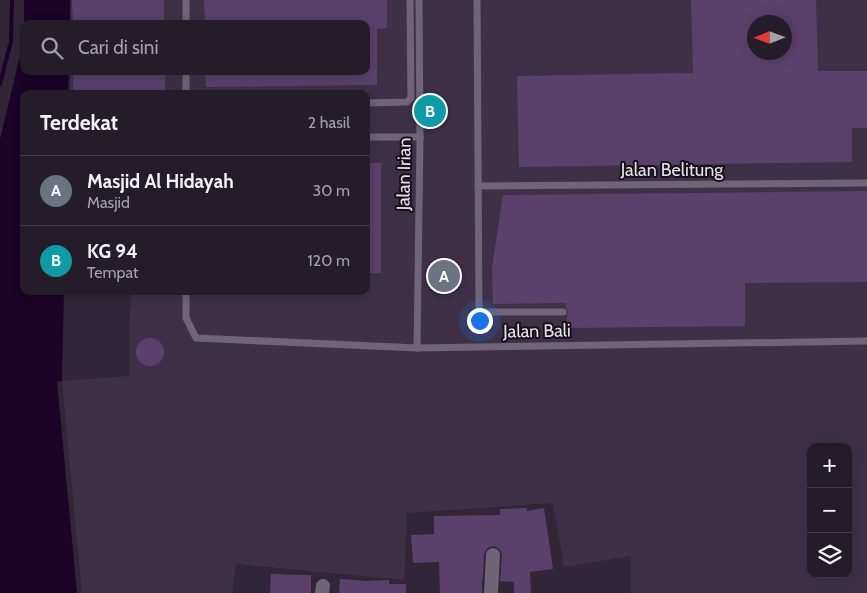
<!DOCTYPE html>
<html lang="id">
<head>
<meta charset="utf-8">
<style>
  :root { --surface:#251c2a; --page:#2d2532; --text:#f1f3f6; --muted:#a3a1a8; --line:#423a47; --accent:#4cd49b }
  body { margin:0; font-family:Cabin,sans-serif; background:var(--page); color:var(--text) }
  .controls { position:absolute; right:15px; bottom:15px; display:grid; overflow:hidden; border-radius:10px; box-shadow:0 2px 12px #0003 }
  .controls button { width:45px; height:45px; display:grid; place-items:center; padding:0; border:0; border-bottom:1px solid var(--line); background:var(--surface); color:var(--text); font:25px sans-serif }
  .compass { position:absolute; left:747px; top:15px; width:45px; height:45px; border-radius:50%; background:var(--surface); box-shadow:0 2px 12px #0003; rotate:269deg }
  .you { position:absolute; left:479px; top:320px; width:18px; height:18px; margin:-12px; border:4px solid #fff; border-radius:50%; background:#1a73e8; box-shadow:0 0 0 8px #1a73e833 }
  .badge { display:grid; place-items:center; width:32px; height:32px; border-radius:50%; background:var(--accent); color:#fff; font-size:16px; font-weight:700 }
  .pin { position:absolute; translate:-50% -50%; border:2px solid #fff; box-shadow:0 1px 5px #0006 }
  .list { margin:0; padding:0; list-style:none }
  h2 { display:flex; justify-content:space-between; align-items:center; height:65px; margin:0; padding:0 20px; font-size:21px }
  h2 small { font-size:16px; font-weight:400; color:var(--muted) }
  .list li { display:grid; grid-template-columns:32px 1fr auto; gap:15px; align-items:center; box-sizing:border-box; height:70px; padding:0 20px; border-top:1px solid var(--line) }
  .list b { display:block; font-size:19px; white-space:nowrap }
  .list p { margin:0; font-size:16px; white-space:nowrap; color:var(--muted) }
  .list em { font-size:16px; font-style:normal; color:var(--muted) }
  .icon { flex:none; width:28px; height:28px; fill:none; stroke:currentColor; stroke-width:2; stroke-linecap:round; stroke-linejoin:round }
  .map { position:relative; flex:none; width:867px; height:593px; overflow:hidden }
  .search { position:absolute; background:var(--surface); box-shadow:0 2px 12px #0003; left:20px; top:20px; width:350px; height:55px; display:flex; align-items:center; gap:12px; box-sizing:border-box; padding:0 18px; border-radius:10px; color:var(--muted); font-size:19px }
  .panel { position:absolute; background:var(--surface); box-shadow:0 2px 12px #0003; left:20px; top:90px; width:350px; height:205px; border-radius:10px }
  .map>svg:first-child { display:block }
  .built { fill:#3e3147; fill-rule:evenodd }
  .water { fill:#1c0328 }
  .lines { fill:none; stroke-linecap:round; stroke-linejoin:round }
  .stream { stroke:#1c0328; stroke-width:4 }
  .building { fill:#5b406c; fill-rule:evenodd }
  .service { stroke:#706478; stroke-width:7 }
  .minor { stroke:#706478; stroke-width:14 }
  .labels { text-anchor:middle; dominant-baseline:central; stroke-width:4; stroke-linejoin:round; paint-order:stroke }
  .street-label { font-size:18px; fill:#e7e0ec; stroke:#161119 }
</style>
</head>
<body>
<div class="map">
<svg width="867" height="593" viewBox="0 0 867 593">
  <rect width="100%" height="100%" fill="#312638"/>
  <path class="built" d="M71,0H867V593H631V556L564,567L553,503L407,513L404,580L236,564L232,593H82L62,381L129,376L130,314L132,291H366V94H70V71H366V24H71ZM754,22H784V52H754ZM811,447H848V574H811Z"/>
  <g class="water">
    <rect x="24" y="0" width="46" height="24"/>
    <polygon points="24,28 24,71 69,71 68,94 24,94 24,291 64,291 62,381 57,382 77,593 0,593 0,139 21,52"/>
  </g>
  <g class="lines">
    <polyline class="stream" points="0,84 11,41 12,0"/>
  </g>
  <g class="building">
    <polygon points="72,0 164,0 164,24 73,24"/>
    <polygon points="204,0 387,0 387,28 377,29 377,85 206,87 205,71 366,71 366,24 205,24"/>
    <path d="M691,0H816L818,71H867V128H852V162L519,167L517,76L693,73ZM754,22H784V52H754Z"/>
    <polygon points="73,71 165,71 165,94 85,94 85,92 73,92"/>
    <polygon points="426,106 435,106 434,117 426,117"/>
    <rect x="366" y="163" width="15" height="110"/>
    <polygon points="867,191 867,282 745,283 745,326 567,328 567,316 568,312 566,308 566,303 493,304 492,268 503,195"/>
    <polygon points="430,263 458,264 458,289 429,289"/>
    <circle cx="150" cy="352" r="14"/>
    <polygon points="527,508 527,511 544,508 553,569 530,572 531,593 514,593 514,582 500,581 502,555 501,551 498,548 494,546 489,547 486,550 484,554 483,579 482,578 482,593 440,593 439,562 413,563 411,535 434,534 434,516 500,515 500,509"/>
    <polygon points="271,574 311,575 311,593 270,593"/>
    <polygon points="340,579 367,581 389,580 389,584 406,584 406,593 339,593"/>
  </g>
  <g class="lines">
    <g class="service">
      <polyline points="477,0 479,312 563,312"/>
      <polyline points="186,24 186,0"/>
      <polyline points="186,94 186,71"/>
      <polyline points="366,103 407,102 411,98 410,0"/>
      <polyline points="366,137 420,137"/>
      <polyline points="478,186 867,183"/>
      <polyline points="186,291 186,318 196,338 417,348 867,341"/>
      <polyline points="417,348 420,137 419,0"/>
    </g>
    <g class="minor">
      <polyline points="322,593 323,586"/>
      <polyline points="491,593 493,555"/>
    </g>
  </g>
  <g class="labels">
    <g class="street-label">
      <text x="672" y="170">Jalan Belitung</text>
      <text transform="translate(404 174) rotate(-89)">Jalan Irian</text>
      <text transform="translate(537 331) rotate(-1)">Jalan Bali</text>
    </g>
  </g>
</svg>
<div class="controls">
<button>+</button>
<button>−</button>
<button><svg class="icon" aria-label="layers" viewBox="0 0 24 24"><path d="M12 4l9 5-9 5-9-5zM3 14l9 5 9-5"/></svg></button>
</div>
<svg class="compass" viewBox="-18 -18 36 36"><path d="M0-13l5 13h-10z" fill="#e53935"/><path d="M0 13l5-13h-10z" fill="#a3a1a8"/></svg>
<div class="you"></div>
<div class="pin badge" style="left:444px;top:276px;background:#6b7280">A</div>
<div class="pin badge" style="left:430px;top:111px;background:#0f9aa8">B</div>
<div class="search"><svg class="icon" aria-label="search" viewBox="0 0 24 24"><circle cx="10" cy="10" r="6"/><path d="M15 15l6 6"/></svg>Cari di sini</div>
<section class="panel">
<h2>Terdekat<small>2 hasil</small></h2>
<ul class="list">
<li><span class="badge" style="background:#6b7280">A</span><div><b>Masjid Al Hidayah</b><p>Masjid</p></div><em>30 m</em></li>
<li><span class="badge" style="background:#0f9aa8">B</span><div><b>KG 94</b><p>Tempat</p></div><em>120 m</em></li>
</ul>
</section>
</div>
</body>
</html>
